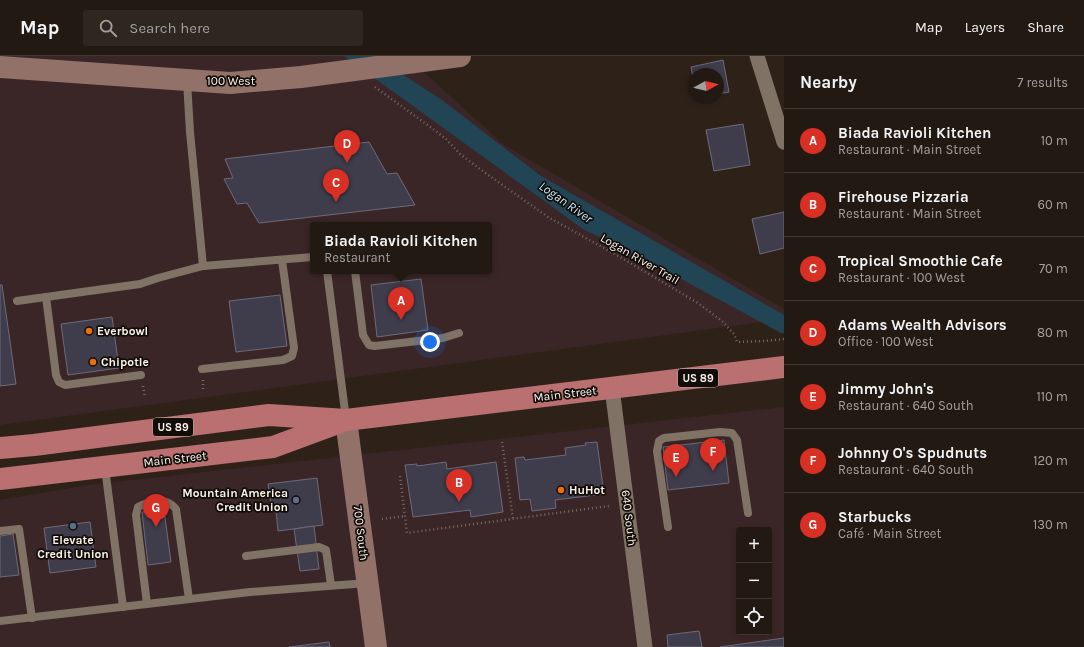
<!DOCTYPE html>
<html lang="en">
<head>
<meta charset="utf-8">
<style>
  :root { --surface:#221a12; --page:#2e2720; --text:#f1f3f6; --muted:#a2a19f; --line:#3f3832; --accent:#d93025 }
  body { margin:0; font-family:Karla,sans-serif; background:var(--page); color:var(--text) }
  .controls { position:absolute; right:12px; bottom:12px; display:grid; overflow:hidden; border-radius:4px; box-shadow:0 2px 6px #0003 }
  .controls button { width:36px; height:36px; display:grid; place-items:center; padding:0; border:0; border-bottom:1px solid var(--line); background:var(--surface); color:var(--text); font:20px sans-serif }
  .compass { position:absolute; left:688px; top:12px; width:36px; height:36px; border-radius:50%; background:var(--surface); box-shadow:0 2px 6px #0003; rotate:82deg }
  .you { position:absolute; left:430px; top:286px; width:14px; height:14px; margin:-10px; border:3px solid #fff; border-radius:50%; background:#1a73e8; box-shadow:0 0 0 6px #1a73e833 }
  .badge { display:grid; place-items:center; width:26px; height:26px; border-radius:50%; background:var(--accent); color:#fff; font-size:13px; font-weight:700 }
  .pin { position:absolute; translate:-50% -33px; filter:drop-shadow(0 1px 2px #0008) }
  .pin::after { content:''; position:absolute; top:21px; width:14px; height:12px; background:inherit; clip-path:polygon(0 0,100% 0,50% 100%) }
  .popup { position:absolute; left:310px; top:166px; width:182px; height:52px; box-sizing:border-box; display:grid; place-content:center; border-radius:4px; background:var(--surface); filter:drop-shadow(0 1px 3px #0005); font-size:13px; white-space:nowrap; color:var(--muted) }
  .popup b { font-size:15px; color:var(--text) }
  .popup::after { content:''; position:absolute; left:50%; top:100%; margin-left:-8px; border:8px solid transparent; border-top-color:var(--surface) }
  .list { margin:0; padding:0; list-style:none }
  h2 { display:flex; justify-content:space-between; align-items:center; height:52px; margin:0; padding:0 16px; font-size:17px }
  h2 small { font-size:13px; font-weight:400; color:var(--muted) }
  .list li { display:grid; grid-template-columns:26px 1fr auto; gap:12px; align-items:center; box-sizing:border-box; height:64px; padding:0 16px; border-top:1px solid var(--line) }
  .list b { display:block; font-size:15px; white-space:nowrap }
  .list p { margin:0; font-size:13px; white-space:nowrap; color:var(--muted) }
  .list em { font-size:13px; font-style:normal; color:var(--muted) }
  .icon { flex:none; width:22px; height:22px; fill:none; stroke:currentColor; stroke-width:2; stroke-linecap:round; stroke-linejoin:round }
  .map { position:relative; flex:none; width:784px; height:591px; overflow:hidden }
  header { display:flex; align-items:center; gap:24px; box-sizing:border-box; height:56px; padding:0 20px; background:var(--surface); border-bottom:1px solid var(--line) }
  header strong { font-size:19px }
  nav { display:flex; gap:22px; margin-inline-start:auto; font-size:14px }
  .search { width:280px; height:36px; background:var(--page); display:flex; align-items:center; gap:10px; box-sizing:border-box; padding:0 14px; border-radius:4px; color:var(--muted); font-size:15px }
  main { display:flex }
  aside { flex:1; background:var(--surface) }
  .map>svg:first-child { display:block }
  .commercial { fill:#3a2627; fill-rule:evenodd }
  .water { fill:#224556 }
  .building { fill:#3f3c4b; stroke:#6d6a7b }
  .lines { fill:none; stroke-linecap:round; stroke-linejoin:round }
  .path { stroke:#766b62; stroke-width:2.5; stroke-dasharray:1 3; stroke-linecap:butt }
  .lane { stroke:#817266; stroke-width:8 }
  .street { stroke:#817266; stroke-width:15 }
  .secondary { stroke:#927169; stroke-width:22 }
  .highway { stroke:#ba6f71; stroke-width:22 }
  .food-dot { fill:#e8710a; stroke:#120d08; stroke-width:1.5 }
  .service-dot { fill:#5c6f8a; stroke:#120d08; stroke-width:1.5 }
  .labels { text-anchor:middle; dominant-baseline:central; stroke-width:3.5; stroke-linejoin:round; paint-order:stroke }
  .shield { fill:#120d08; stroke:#b5aea8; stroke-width:1 }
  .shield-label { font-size:11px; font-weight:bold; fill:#fbf3ec }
  .street-label { font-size:12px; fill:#fbf3ec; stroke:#120d08 }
  .poi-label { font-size:12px; font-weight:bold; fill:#fbf3ec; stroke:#120d08; text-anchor:start }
  .water-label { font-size:13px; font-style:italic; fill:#c5ebff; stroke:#120d08 }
</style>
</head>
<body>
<header>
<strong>Map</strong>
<div class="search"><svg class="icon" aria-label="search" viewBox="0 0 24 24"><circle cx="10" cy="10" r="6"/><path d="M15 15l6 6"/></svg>Search here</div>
<nav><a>Map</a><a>Layers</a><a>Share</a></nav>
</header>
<main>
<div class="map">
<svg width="784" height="591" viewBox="0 0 784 591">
  <rect width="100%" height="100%" fill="#2e2218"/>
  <g class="commercial">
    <path d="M0,0H406L504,89L784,253V263L0,369ZM313,169H489V215H313Z"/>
    <path d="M784,351V591H0V444L88,429ZM739,474H769V576H739Z"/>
  </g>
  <polygon class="water" points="344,0 374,0 442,44 541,120 784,259 784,277 781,277 642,202 583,173"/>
  <g class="building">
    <polygon points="723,4 729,36 718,38 718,18 694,18 694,27 691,11"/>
    <polygon points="743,68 750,109 714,115 706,74"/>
    <polygon points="369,86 387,118 397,117 415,149 259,167 247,147 237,148 224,123 233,122 225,103"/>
    <polygon points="784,156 784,192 760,198 752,163"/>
    <polygon points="421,223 428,274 377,281 371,229"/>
    <polygon points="0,229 2,229 16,328 0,330"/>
    <polygon points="280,239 287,290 236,296 229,245"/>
    <polygon points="112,261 119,312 68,319 61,268"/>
    <polygon points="724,384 729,427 668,434 663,391"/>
    <polygon points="597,386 604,438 555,444 556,452 532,455 530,443 520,444 515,402 524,401 525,404 566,399 565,392 586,389 585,387"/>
    <polygon points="446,406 447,413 496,406 503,456 471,461 470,454 413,461 405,409 417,408 417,410"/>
    <polygon points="317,422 323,469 278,475 276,454 272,455 268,428"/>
    <polygon points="164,454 171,506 148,509 142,456"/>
    <polygon points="90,466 96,511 50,517 44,472"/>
    <polygon points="314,470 319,513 300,515 294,473"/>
    <polygon points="13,478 19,519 0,521 0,480"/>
    <polygon points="699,575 702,591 668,591 667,579"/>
    <polygon points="784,582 784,591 720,591"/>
    <polygon points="329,586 330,591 289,591"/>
  </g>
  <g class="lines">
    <g class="path">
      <polyline points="375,31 433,73 446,83 460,98 484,116 548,161 620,201 698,247 722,265 734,278 737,286 765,285 784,283"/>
      <polyline points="203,324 203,334"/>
      <polyline points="143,330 145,341"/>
      <polyline points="502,386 513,463"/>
      <polyline points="400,420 407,477 609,450"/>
      <polyline points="382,463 405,460"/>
    </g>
    <g class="lane">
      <polyline points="187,25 190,76 203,210"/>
      <polyline points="327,215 346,363"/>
      <polyline points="355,215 363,279 369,289 375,290 443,282 459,277"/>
      <polyline points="46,241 56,319 59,326 65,329 141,319"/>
      <polyline points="17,245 140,228 158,222 203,210 313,201"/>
      <polyline points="202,313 283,304 292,300 294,292 282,204"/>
      <polyline points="105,412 123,551"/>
      <polyline points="668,471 657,395 659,385 664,382 720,376 732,377 737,384 748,457"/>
      <polyline points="0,475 19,473 32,562"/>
      <polyline points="246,500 319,491 326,494 331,529"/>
      <path d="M147,548L136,459L138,451C151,444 166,441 176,453L189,543"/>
      <polyline points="0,565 250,536 367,527"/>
    </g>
    <g class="street">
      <polyline points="757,0 784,86"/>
      <polyline points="612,332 645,591"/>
    </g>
    <g class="secondary">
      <polyline points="0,11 230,27 301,21 460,0"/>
      <polyline points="346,364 376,591"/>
    </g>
    <g class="highway">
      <polyline points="0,392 34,389 269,359 346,364 784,311"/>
      <polyline points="0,423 273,391 338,367"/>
    </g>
  </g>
  <g class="food-dot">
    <circle cx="89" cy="275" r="4"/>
    <circle cx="93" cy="306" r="4"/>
    <circle cx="561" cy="434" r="4"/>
  </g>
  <g class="service-dot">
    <circle cx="296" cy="444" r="4"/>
    <circle cx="73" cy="470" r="4"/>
  </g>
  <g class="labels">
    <g class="shield">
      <rect x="678" y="313" width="40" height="18" rx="3"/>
      <rect x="153" y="362" width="40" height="18" rx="3"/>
    </g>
    <g class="shield-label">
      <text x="698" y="322">US 89</text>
      <text x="173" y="371">US 89</text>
    </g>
    <g class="street-label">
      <text x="231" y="25">100 West</text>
      <text transform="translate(640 203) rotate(30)">Logan River Trail</text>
      <text transform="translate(565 338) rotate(-7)">Main Street</text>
      <text transform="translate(175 403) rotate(-7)">Main Street</text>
      <text transform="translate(629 462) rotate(83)">640 South</text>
      <text transform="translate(361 477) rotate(83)">700 South</text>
    </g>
    <g class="poi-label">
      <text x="97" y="275">Everbowl</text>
      <text x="101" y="306">Chipotle</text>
      <text x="569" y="434">HuHot</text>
      <text x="288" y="437" text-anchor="end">Mountain America<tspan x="288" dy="14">Credit Union</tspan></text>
      <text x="73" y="484" text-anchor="middle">Elevate<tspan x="73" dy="14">Credit Union</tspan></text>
    </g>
    <g class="water-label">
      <text transform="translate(566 146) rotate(35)">Logan River</text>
    </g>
  </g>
</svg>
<div class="controls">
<button>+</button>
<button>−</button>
<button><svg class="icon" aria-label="locate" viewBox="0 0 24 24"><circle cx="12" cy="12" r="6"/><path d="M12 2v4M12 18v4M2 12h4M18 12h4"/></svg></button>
</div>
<svg class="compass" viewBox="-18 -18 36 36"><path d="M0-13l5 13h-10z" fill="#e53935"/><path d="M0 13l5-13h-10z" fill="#a2a19f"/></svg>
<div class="you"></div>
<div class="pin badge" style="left:401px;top:264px">A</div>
<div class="popup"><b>Biada Ravioli Kitchen</b>Restaurant</div>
<div class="pin badge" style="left:459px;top:446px">B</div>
<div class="pin badge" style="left:336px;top:146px">C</div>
<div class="pin badge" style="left:347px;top:107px">D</div>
<div class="pin badge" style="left:676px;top:421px">E</div>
<div class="pin badge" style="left:713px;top:415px">F</div>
<div class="pin badge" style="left:156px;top:471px">G</div>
</div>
<aside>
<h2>Nearby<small>7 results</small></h2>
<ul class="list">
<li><span class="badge">A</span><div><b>Biada Ravioli Kitchen</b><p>Restaurant · Main Street</p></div><em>10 m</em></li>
<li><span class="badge">B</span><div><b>Firehouse Pizzaria</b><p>Restaurant · Main Street</p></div><em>60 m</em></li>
<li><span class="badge">C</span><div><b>Tropical Smoothie Cafe</b><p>Restaurant · 100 West</p></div><em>70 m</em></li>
<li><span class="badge">D</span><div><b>Adams Wealth Advisors</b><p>Office · 100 West</p></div><em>80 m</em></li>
<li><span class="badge">E</span><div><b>Jimmy John's</b><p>Restaurant · 640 South</p></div><em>110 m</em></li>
<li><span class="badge">F</span><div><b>Johnny O's Spudnuts</b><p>Restaurant · 640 South</p></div><em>120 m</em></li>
<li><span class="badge">G</span><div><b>Starbucks</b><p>Café · Main Street</p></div><em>130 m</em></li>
</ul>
</aside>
</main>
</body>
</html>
